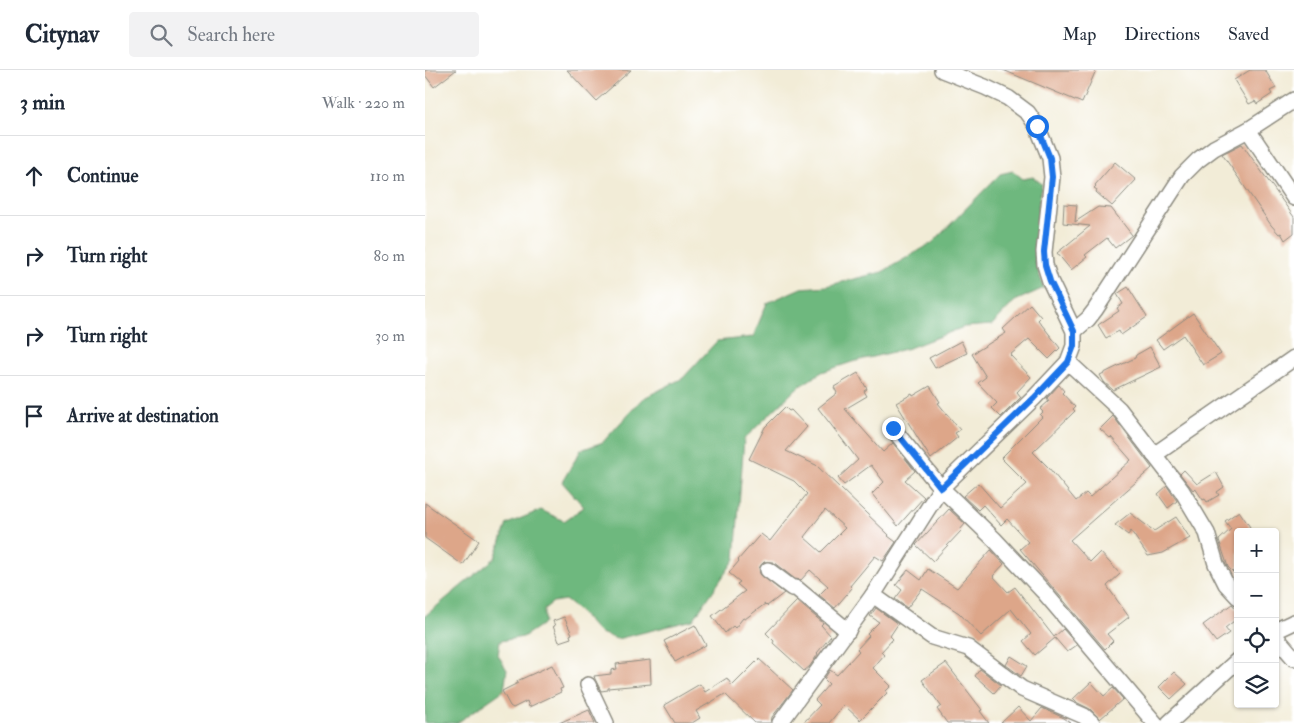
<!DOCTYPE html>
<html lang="en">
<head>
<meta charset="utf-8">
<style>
  :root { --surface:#fff; --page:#f2f2f3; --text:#1f2937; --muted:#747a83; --line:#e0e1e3 }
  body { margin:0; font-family:"IM FELL Double Pica",serif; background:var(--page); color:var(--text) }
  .controls { position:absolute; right:15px; bottom:15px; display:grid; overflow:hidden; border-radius:5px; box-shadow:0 1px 4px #0004 }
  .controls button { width:45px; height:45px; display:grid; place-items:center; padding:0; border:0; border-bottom:1px solid var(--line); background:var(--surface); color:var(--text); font:25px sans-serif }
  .stop { position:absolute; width:15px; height:15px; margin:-11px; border:4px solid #1a73e8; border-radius:50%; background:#fff }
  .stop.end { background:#1a73e8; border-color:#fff; box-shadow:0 1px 5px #0008 }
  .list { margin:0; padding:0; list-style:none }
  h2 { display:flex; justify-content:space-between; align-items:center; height:65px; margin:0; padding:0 20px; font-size:21px }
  h2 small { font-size:16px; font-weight:400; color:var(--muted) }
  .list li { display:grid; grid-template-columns:32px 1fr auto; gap:15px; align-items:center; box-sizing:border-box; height:80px; padding:0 20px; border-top:1px solid var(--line) }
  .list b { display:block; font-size:19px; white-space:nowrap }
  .list em { font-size:16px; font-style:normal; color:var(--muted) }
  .icon { flex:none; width:28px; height:28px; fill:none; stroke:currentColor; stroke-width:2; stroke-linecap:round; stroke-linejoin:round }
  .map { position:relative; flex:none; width:869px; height:653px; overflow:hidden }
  header { display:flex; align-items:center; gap:30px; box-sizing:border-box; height:70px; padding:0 25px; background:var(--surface); border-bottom:1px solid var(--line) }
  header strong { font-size:24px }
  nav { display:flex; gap:28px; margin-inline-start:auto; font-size:18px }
  .search { width:350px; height:45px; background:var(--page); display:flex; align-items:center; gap:12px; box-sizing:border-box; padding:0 18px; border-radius:5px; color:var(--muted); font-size:19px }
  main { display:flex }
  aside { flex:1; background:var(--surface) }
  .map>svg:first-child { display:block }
  .forest { fill:#6eb87e; stroke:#4c7254 }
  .building { fill:#dda689; fill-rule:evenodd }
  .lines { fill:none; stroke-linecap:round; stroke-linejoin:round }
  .minor-casing { stroke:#8e8c81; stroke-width:18 }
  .minor { stroke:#fff; stroke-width:15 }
  .route { stroke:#1a73e8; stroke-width:6 }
</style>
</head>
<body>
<header>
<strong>Citynav</strong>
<div class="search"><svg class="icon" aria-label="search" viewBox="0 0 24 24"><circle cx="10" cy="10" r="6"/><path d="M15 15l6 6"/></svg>Search here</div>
<nav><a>Map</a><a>Directions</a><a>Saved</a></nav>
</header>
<main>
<aside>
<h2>3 min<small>Walk · 220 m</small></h2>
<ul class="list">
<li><svg class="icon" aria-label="ahead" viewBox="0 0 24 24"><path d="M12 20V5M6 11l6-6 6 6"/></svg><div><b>Continue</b></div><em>110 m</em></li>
<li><svg class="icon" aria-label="right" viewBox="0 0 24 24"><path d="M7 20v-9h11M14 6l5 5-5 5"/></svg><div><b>Turn right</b></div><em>80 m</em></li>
<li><svg class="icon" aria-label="right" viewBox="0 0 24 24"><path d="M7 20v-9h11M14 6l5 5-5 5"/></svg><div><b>Turn right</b></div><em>30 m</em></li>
<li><svg class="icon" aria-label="arrive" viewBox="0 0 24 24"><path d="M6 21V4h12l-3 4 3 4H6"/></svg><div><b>Arrive at destination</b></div></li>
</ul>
</aside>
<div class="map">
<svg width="869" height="653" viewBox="0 0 869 653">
  <rect width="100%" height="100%" fill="#fff"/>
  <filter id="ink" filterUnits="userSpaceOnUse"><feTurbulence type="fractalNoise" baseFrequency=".02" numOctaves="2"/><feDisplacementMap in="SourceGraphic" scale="10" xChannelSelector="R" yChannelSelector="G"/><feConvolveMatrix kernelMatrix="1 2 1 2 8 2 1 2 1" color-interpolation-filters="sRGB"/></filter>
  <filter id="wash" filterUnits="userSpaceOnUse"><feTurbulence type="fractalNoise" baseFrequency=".0096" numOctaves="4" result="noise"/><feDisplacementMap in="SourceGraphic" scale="20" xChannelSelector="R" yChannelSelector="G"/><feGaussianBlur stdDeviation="1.12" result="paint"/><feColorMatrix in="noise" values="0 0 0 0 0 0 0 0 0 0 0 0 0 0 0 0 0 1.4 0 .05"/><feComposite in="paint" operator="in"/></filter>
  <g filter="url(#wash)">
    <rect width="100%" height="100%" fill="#f2ecd7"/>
    <polygon class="forest" points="588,101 598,109 608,107 617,114 613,138 612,183 610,192 619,218 590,231 567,255 539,257 484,278 427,292 397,302 372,318 319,369 310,489 268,550 192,569 173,562 154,541 140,530 128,532 119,539 119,553 98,567 75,571 73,585 82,600 79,620 32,653 0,653 0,546 70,488 82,454 116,440 139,451 159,437 137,412 156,380 178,372 217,329 258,308 292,271 328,267 342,233 376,218 401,216 457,202 507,173 575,104"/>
    <g id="blocks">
      <g class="building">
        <polygon points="0,0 31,0 9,17 0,5"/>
        <polygon points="142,0 206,0 171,31"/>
        <polygon points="578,0 671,0 657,33"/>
        <polygon points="825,0 840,0 851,18 845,21 847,24 832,34 830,31 824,34 809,10"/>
        <polygon points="817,74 869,147 869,163 860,170 856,163 854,164 846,155 797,84"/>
        <polygon points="690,92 711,110 687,136 671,122 672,120 669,118 671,116 670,115"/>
        <polygon points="639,134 652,135 650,152 673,137 686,138 707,165 690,178 682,168 660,185 662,187 646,200 632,183 665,156 638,153"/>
        <polygon points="703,217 722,247 696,265 694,261 681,268 673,255 694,241 692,238 698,234 692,224"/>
        <polygon points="605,234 616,247 613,250 635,278 624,289 604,269 585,285 606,307 592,322 596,327 576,347 567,338 572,333 553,313 561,307 547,284 581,263 578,259"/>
        <polygon points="768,243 796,284 778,295 758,265 738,279 731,270"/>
        <polygon points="536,271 542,283 510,298 504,288"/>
        <polygon points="725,277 736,297 688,320 679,312 675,305 710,288 711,285"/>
        <polygon points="433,303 442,319 439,321 442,326 420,339 458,382 468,373 490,401 480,410 499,427 473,456 447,424 459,412 446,395 419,415 413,408 433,390 393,338 412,323 409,317"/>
        <polygon points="634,315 639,321 637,323 650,337 648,339 650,341 608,382 624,398 651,431 661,423 665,427 706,390 686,367 685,368 675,359 688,346 727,398 645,470 665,492 675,482 695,504 682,516 704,547 682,564 688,571 680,579 595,479 603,472 582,449 576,455 558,435 553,440 538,426 553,413 575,438 602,414 576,388 617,347 615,345 618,342 615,339 624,331 622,328"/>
        <polygon points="505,316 515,332 513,333 535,360 530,363 533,367 506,389 471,333 487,324 488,326"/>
        <path d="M360,337L364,341L366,340L382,357L361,381L391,395L464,465L463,466L471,472L458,491L450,486L425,516L427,518L410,538L394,525L403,516L385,500L376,510L370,509L348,492H339L334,498L335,504L359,523L342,536L340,534L320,549L318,548L310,558L308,556L300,563L287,546L320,521L312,514L315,512L304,503L314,491L313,490L333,467L336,464L345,471L382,424L369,411L324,389L340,357ZM400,440L420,458L396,482L379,467Z"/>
        <polygon points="759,400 772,414 791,402 799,417 792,422 794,425 782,432 780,429 778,430 770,418 768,420 755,404"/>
        <polygon points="742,416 752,431 743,438 733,424"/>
        <polygon points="0,433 54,471 38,495 0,468"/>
        <polygon points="524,439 540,454 535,460 536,461 508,491 491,475"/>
        <polygon points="814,441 825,457 818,462 813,462 813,507 803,497 794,470 806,459 800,451"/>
        <polygon points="705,443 729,461 751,447 765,468 738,483 723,486 706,461 703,465 690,455"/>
        <polygon points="566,480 579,494 568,506 583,522 590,517 629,567 638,559 652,575 642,582 630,568 610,585 598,571 606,564 586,539 556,566 534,543 497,519 482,538 470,529 477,520 471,515 483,500 496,510 503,499 532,518"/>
        <polygon points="372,531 398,553 396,555 406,566 392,583 393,584 385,596 379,601 348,573 349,571 341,563"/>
        <polygon points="807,534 813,541 813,548 800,558 804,563 791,572 778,555"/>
        <polygon points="451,538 473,554 465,566 468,569 456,582 459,585 448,598 466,616 461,621 462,623 435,650 419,635 404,653 378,653 395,635 390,630 404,614 399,609 405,600 412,605 434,581 432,579 444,566 442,564 454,552 445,546"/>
        <polygon points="139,547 147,564 145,565 146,568 134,572 128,556 130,556 128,551"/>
        <polygon points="270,555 281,575 250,592 239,571"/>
        <polygon points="586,586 602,596 596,606 581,595"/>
        <polygon points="334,589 368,620 347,647 346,653 330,653 300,624 271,641 275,648 267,653 250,653 239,635 275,614 280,622 302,608 307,616"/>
        <polygon points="225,590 226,614 183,618 183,620 176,621 170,609 169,606 186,604 186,600 192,599 191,594"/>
        <polygon points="521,593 557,640 555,641 564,653 522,653 512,639 516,636 497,610"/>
        <polygon points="127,595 138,618 135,619 136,622 104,637 102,631 88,638 85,636 77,621 93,613 92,611"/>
        <polygon points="555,599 576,615 569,623 550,606"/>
        <polygon points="749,602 762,614 746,629 734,617"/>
        <polygon points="666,612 679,626 688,618 698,629 675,649 665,639 651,632 648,629"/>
        <polygon points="593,637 606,651 617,638 639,648 646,653 576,653"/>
        <polygon points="164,640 170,653 134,653"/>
      </g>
    </g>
  </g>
  <g filter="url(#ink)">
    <use href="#blocks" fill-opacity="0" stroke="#8e8c81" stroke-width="1"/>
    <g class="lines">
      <defs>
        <g id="minor">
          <polyline points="823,60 869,128"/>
          <polyline points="649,261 663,249 670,240 757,106 773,90 789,78 823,60 869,30"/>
          <polyline points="643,292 694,339 757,421 782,463 791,494 801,514 813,527"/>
          <polyline points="468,359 516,418 569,469 618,521 730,653"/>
          <polyline points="729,385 869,288"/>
          <polyline points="343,500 367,518 371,518 423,561"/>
          <polyline points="448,525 507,567 543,578 597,619 659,646 667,653"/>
          <polyline points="850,561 869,552"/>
          <polyline points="850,566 869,588"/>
          <polyline points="163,615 181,653"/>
          <polyline points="355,653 448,525 516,418 609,328 643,292 649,276 649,261 625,211 620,195 619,182 627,107 625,88 612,56 603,43 583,28 560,17 517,0"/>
          <polyline points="744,653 813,590"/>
        </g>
      </defs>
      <use href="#minor" class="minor-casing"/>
      <use href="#minor" class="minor"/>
    </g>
  </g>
  <g class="lines" filter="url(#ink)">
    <polyline class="route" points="468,358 516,418 609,328 643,292 649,276 649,261 625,211 620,195 619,182 627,107 625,88 612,56"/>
  </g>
</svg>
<div class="controls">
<button>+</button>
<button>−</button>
<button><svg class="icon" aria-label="locate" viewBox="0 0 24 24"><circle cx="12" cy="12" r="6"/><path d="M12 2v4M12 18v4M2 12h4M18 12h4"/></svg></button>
<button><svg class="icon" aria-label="layers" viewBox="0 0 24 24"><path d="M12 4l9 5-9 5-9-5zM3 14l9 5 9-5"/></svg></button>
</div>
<div class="stop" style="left:612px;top:56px"></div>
<div class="stop end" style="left:468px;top:358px"></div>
</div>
</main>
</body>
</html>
